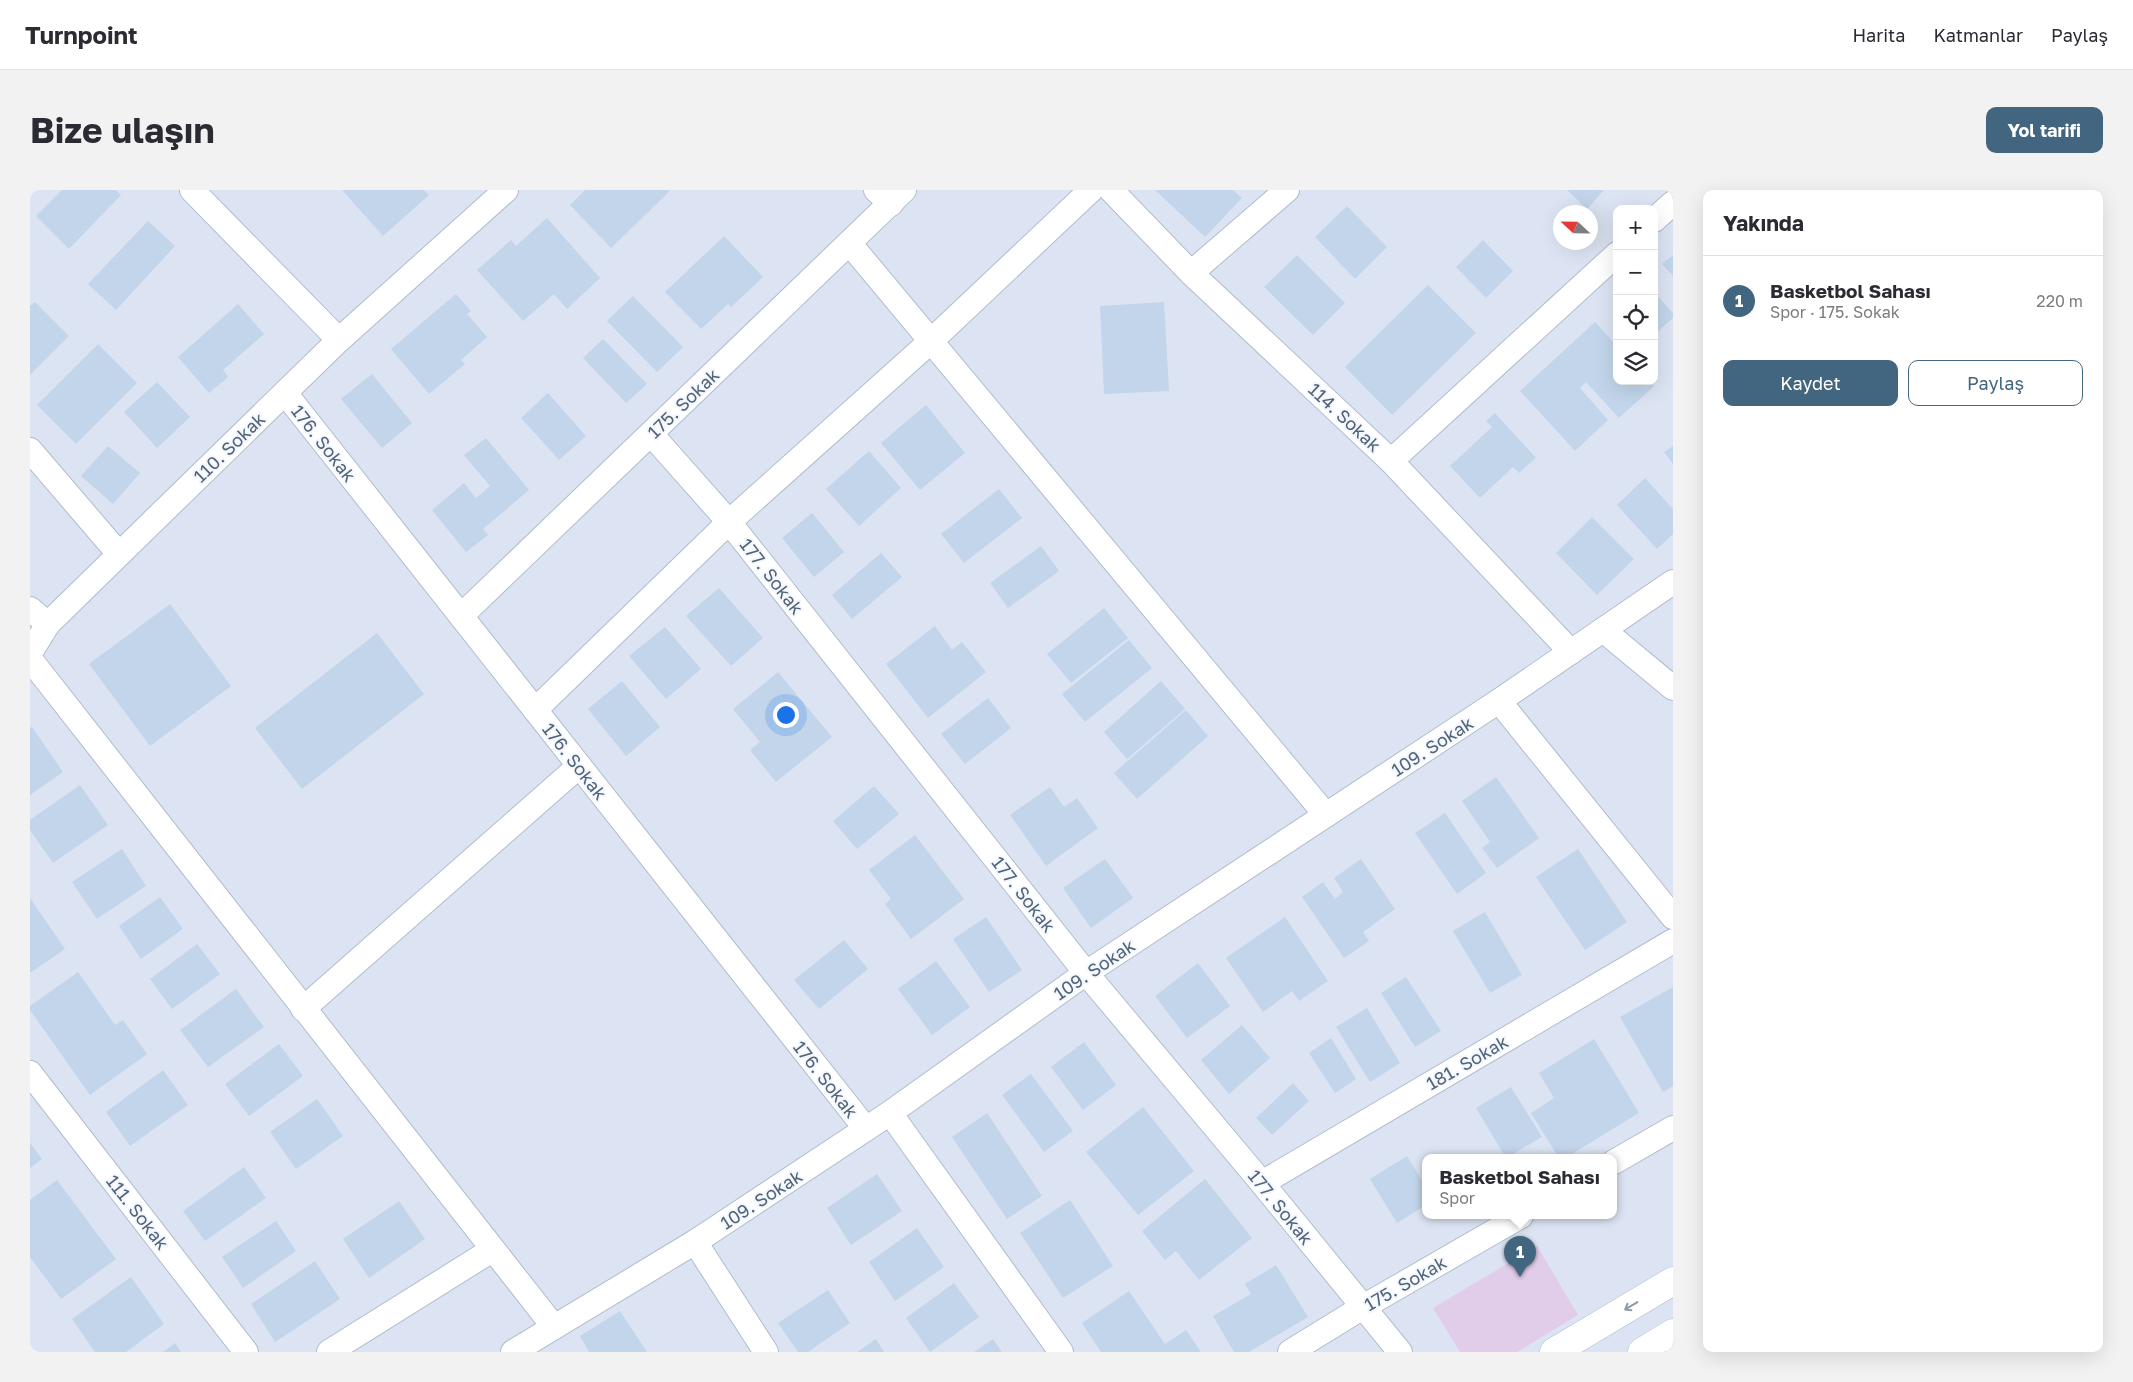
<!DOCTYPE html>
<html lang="tr">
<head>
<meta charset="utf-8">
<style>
  :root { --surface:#fff; --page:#f2f2f3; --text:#2b2b33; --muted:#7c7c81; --line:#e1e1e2; --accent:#42667f }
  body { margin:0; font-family:"Golos Text",sans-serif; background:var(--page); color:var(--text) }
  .controls { position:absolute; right:15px; top:15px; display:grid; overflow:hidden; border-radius:10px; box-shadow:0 5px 20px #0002 }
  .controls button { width:45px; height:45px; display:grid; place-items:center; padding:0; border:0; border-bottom:1px solid var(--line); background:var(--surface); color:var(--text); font:25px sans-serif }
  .compass { position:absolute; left:1523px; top:15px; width:45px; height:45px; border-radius:50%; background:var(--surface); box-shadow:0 5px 20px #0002; rotate:292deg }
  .you { position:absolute; left:755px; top:524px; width:18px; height:18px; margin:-12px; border:4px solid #fff; border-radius:50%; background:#1a73e8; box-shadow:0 0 0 8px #1a73e833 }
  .badge { display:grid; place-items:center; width:32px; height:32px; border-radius:50%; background:var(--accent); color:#fff; font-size:16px; font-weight:700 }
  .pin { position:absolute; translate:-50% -41px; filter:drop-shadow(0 1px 2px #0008) }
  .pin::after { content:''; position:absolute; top:26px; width:18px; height:15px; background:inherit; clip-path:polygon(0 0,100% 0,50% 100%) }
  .popup { position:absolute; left:1392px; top:964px; width:195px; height:65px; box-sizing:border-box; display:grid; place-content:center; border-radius:10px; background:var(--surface); filter:drop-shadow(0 1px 4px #0005); font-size:16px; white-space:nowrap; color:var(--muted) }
  .popup b { font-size:19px; color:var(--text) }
  .popup::after { content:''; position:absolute; left:50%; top:100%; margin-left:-10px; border:10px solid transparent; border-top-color:var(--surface) }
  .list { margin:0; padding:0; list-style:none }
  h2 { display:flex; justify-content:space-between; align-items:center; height:65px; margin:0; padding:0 20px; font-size:21px }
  h2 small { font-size:16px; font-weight:400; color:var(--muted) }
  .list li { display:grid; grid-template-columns:32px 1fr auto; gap:15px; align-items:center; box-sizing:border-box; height:90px; padding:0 20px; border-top:1px solid var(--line) }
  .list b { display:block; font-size:19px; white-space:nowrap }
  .list p { margin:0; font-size:16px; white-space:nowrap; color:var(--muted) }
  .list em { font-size:16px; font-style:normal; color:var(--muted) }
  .actions { display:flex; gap:10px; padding:15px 20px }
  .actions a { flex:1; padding:11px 0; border:1px solid var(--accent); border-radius:10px; text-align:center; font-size:18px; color:var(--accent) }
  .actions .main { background:var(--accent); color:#fff }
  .icon { flex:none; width:28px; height:28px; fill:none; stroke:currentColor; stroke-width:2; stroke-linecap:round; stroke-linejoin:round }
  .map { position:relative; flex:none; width:1643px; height:1162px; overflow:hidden; border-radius:10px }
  header { display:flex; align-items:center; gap:30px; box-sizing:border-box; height:70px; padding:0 25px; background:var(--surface); border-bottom:1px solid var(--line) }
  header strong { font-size:24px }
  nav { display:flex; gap:28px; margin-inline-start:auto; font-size:18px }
  .intro { display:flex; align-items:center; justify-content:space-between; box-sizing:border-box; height:120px; padding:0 30px }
  h1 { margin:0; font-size:35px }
  .button { padding:12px 22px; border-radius:10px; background:var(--accent); color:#fff; font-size:18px; font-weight:700 }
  main { display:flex; gap:30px; padding:0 30px }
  aside { flex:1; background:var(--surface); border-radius:10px; box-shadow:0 5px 20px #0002 }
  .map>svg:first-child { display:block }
  .residential { fill:#dce4f3; fill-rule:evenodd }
  .green { fill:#e1cce9 }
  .building { fill:#c2d5ea }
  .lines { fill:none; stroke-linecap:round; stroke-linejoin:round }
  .street-casing { stroke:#b0bccc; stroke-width:26 }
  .secondary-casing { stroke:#b1bed0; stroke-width:29 }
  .street { stroke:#fff; stroke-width:24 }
  .secondary { stroke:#fff; stroke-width:28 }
  .oneway { stroke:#8e9aa6 }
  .labels { text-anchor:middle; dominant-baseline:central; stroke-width:4; stroke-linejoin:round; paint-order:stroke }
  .street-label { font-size:18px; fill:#516476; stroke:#f4f7fe }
</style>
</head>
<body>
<header>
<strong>Turnpoint</strong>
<nav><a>Harita</a><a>Katmanlar</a><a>Paylaş</a></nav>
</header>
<div class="intro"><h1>Bize ulaşın</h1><a class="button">Yol tarifi</a></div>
<main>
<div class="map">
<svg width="1643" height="1162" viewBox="0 0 1643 1162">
  <rect width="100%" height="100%" fill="#edf1fc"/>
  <path class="residential" d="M0,0H1643V1162H0ZM1587,19H1624V191H1587ZM1530,22H1560V52H1530ZM1396,968H1584V1026H1396Z"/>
  <polygon class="green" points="1507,1056 1548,1125 1487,1162 1430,1162 1403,1118"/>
  <g class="building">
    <polygon points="32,0 86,0 91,5 39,59 6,26"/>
    <polygon points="312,0 394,0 399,5 353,46"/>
    <polygon points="555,0 639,0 640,1 581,58 540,15"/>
    <polygon points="1125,0 1203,0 1212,8 1175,47"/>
    <polygon points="1537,0 1574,0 1557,19"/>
    <polygon points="1317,16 1357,57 1325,89 1285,47"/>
    <polygon points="517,28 570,88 537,119 524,104 493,131 447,80 481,50 486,56"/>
    <polygon points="118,31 145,56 86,120 58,94"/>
    <polygon points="694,46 733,87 701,117 698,114 671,139 635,102"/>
    <polygon points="1453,50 1483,81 1456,108 1426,77"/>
    <polygon points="1267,65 1315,113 1283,145 1234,97"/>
    <polygon points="1643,65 1643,86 1632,74"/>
    <polygon points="1398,95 1446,143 1362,225 1315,177"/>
    <polygon points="1624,102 1643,123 1643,128 1624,145"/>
    <polygon points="426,104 441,121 437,124 457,147 431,170 435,174 399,204 361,159"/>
    <polygon points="603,106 653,157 627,182 577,131"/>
    <polygon points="5,112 39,146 0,185 0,116"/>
    <polygon points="1134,112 1139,201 1074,204 1070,116"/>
    <polygon points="208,114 234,144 193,180 198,187 179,203 148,167"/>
    <polygon points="1565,132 1587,156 1587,191 1619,191 1624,196 1589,228 1556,192 1550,198 1578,230 1545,261 1490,201"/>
    <polygon points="573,149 617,194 596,213 553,168"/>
    <polygon points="68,154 107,193 46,254 7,215"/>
    <polygon points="342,184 382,233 352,258 311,209"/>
    <polygon points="127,192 160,227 127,258 94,222"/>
    <polygon points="518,203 556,246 529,270 491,228"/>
    <polygon points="896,215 935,263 890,300 851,253"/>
    <polygon points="1465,223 1506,268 1489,283 1483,277 1450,308 1420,276 1462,237 1456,231"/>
    <polygon points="456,248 499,300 453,339 458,345 436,362 402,320 434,293 446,308 460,296 434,265"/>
    <polygon points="78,256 110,283 83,314 51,286"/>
    <polygon points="1643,256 1643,274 1634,262"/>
    <polygon points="839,261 871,298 829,336 796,299"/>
    <polygon points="1615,288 1643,319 1643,344 1627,359 1587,315"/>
    <polygon points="969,299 992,328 934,373 911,344"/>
    <polygon points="782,323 814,362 784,387 752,348"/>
    <polygon points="1562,327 1604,369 1567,405 1526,363"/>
    <polygon points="1011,356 1029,381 978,418 960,393"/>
    <polygon points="851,363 872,387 822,429 802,405"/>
    <polygon points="689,398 733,448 701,476 656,426"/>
    <polygon points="140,414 201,496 120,556 59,474"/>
    <polygon points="1074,418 1098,448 1041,493 1017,464"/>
    <polygon points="905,436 922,460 932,452 956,482 898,528 856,474"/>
    <polygon points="635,437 671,479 636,509 599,466"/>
    <polygon points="347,443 394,504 272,599 225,538"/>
    <polygon points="1099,450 1122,478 1055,532 1032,504"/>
    <polygon points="748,482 802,547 746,592 720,560 730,552 703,519"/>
    <polygon points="592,491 630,537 596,566 558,519"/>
    <polygon points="1131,491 1155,519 1097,569 1074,542"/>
    <polygon points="958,508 981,538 935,574 911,544"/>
    <polygon points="1156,520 1178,546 1107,609 1084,583"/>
    <polygon points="2,537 33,582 0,605 0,538"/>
    <polygon points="1466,587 1509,648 1467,678 1452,658 1460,652 1432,611"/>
    <polygon points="50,595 78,635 23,673 0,640 0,630"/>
    <polygon points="844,596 869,624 827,659 803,631"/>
    <polygon points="1020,597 1034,617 1047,608 1068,638 1016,676 980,625"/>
    <polygon points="1415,623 1456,683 1427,704 1385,643"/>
    <polygon points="885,645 934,709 881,749 855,714 861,709 839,680"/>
    <polygon points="92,659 116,696 67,729 42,692"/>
    <polygon points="1548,659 1597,732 1555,760 1506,687"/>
    <polygon points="1075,669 1103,708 1061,738 1033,698"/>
    <polygon points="1331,669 1365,719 1333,742 1339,751 1314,768 1272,707 1293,692 1305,709 1313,702 1304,688"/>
    <polygon points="130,707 153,739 111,769 89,736"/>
    <polygon points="0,708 35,759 0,783"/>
    <polygon points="1455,722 1492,785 1460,803 1423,741"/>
    <polygon points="956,727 992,780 959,802 923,749"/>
    <polygon points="1255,727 1298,791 1269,811 1262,801 1233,822 1196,768"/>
    <polygon points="814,750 838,779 789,819 764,790"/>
    <polygon points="167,754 190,784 142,819 120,789"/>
    <polygon points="906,771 940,817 902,845 868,799"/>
    <polygon points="1168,773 1200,816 1157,848 1125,806"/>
    <polygon points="48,782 85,835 93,830 117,864 60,905 0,820 0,816"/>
    <polygon points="1376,787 1411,841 1385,857 1351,803"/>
    <polygon points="1643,797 1643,896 1633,902 1590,827"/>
    <polygon points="206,799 234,837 178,877 150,840"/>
    <polygon points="1337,818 1370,873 1340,892 1306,837"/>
    <polygon points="1212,835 1240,868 1199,904 1171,870"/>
    <polygon points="1301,848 1326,889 1305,903 1279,863"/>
    <polygon points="1564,849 1609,923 1535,968 1529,968 1501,923 1524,908 1509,883"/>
    <polygon points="1054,852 1086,895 1053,920 1021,877"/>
    <polygon points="249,854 273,886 219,926 195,894"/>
    <polygon points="133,880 158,915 100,956 76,922"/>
    <polygon points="1001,884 1043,941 1014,962 972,905"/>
    <polygon points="1263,893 1279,911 1242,945 1226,928"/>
    <polygon points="1481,897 1512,947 1476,968 1446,918"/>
    <polygon points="287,909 313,946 266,979 240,942"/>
    <polygon points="1113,917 1164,981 1108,1025 1056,962"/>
    <polygon points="957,923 1012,1006 977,1029 922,947"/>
    <polygon points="0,953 12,969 0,978"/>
    <polygon points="1377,966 1396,997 1396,1015 1367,1033 1340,989"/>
    <polygon points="214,977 236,1008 175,1051 153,1021"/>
    <polygon points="847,984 872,1021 821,1055 797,1018"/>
    <polygon points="1175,989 1222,1048 1169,1090 1146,1061 1135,1070 1112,1041"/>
    <polygon points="27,990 86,1069 31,1109 0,1067 0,1010"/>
    <polygon points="1040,1010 1083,1076 1033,1108 990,1043"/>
    <polygon points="369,1011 395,1049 339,1088 313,1049"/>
    <polygon points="246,1031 266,1061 213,1098 192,1067"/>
    <polygon points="887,1038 914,1077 865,1111 839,1072"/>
    <polygon points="285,1071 310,1109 245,1152 221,1114"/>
    <polygon points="1246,1075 1278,1127 1219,1162 1204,1162 1183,1126 1221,1104 1215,1094"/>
    <polygon points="101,1087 134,1134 96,1162 65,1162 42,1129"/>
    <polygon points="924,1093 949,1127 900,1162 876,1128"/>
    <polygon points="798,1100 820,1133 778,1162 768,1162 748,1133"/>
    <polygon points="1099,1101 1135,1154 1156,1140 1171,1162 1071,1162 1052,1133"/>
    <polygon points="590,1121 617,1162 559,1162 550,1146"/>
    <polygon points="846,1149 854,1162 827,1162"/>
    <polygon points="963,1149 972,1162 944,1162"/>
    <polygon points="145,1153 151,1162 133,1162"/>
  </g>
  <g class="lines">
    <defs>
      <g id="street">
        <polyline points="162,0 309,150"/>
        <polyline points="846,0 861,14"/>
        <polyline points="1081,0 1161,83 1361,271 1541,462"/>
        <polyline points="1624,30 1643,13"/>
        <polyline points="820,54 1296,625"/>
        <polyline points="1161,83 1257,0"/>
        <polyline points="255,203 836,939"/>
        <polyline points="621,244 699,332 1056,783 1232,993 1370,1162"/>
        <polyline points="0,260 89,364"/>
        <polyline points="1361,271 1587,64"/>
        <polyline points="0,419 18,434"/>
        <polyline points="431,426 874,0"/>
        <polyline points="1573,440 1643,498"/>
        <polyline points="0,463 18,434 110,344 309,150 476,0"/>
        <polyline points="0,469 524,1137"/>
        <polyline points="1469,511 1643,727"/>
        <polyline points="505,520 699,332 900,152 1061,0"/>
        <polyline points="273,819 549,576"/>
        <polyline points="0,883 216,1162"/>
        <polyline points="860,923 1031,1162"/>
        <polyline points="1584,972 1643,938"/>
        <polyline points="1232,993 1643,751"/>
        <polyline points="665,1052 736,1162"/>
        <polyline points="299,1162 462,1060"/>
        <polyline points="483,1162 665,1052 860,923 1056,783 1469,511 1643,392"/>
        <polyline points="1260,1162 1333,1117 1491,1026"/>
      </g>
      <g id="secondary">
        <polyline points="1524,1162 1643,1091"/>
        <polyline points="1612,1162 1643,1143"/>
      </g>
    </defs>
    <use href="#street" class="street-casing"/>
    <use href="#secondary" class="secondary-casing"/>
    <use href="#street" class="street"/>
    <use href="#secondary" class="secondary"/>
  </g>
  <defs><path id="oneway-shaft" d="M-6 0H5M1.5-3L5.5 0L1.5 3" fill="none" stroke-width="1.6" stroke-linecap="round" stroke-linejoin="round" transform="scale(1.25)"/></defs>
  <use class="oneway" href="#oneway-shaft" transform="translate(1601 1116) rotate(149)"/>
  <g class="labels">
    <g class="street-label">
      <text transform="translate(653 213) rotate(-44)">175. Sokak</text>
      <text transform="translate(1315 227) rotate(43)">114. Sokak</text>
      <text transform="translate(294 253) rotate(52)">176. Sokak</text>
      <text transform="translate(199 257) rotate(-44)">110. Sokak</text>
      <text transform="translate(742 386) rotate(52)">177. Sokak</text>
      <text transform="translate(1402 556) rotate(-33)">109. Sokak</text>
      <text transform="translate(545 571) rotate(52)">176. Sokak</text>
      <text transform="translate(994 704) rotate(52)">177. Sokak</text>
      <text transform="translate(1064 779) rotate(-34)">109. Sokak</text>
      <text transform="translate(1437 872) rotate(-30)">181. Sokak</text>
      <text transform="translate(796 889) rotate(52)">176. Sokak</text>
      <text transform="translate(731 1009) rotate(-33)">109. Sokak</text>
      <text transform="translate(1251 1017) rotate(51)">177. Sokak</text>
      <text transform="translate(108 1022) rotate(52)">111. Sokak</text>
      <text transform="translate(1375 1093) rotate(-30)">175. Sokak</text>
    </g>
  </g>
</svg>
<div class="controls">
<button>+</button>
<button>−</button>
<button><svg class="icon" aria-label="locate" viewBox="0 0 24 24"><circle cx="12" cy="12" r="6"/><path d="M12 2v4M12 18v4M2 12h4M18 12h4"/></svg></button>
<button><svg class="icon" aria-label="layers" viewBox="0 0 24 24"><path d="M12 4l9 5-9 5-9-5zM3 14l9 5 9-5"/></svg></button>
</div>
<svg class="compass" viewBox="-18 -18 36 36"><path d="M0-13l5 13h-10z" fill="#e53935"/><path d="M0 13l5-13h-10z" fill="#7c7c81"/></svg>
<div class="you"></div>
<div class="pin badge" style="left:1490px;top:1087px">1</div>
<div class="popup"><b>Basketbol Sahası</b>Spor</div>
</div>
<aside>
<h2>Yakında<small></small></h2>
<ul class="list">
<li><span class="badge">1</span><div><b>Basketbol Sahası</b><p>Spor · 175. Sokak</p></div><em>220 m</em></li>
</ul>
<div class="actions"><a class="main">Kaydet</a><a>Paylaş</a></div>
</aside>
</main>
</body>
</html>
